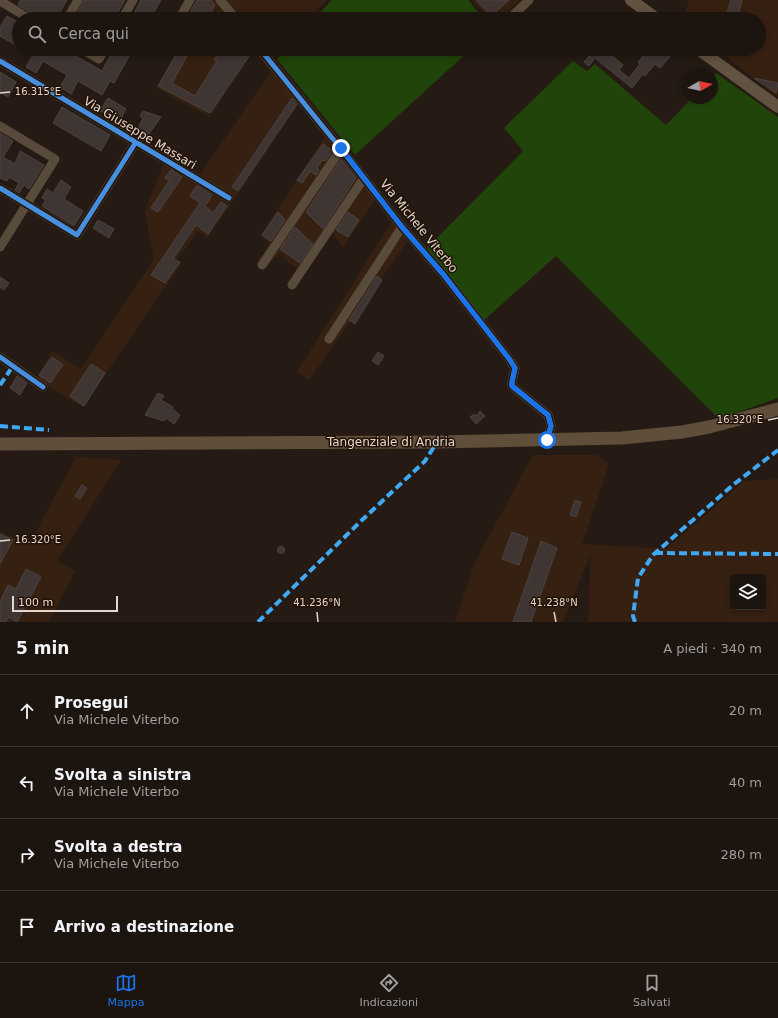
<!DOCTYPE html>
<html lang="it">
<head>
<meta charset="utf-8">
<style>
  :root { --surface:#1c140f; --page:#29211d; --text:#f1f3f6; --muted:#a09e9e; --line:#3a332f; --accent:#1a73e8 }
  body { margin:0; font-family:"DejaVu Sans",sans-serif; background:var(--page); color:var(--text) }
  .controls { position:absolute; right:12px; bottom:12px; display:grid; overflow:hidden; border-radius:6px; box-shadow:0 2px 6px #0003 }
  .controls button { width:36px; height:36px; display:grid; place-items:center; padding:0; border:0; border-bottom:1px solid var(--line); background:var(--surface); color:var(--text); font:20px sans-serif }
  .compass { position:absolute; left:682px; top:68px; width:36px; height:36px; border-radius:50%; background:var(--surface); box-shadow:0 2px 6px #0003; rotate:81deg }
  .scale { position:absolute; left:12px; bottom:10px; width:106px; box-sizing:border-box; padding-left:4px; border:2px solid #e4d7cf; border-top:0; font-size:11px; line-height:14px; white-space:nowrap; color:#e4d7cf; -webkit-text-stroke:3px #221105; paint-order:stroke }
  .stop { position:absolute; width:12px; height:12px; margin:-9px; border:3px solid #1a73e8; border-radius:50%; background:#fff }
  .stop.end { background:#1a73e8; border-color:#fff; box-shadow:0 1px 4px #0008 }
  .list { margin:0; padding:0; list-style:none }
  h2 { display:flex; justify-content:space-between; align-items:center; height:52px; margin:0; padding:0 16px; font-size:17px }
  h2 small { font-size:13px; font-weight:400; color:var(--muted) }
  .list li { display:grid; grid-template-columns:26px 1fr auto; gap:12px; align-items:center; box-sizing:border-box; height:72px; padding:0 16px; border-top:1px solid var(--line) }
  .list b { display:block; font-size:15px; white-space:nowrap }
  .list p { margin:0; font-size:13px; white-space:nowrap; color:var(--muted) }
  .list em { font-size:13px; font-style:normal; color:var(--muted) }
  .icon { flex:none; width:22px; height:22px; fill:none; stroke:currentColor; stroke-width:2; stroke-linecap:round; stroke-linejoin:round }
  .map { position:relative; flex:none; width:778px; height:622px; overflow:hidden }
  .search { position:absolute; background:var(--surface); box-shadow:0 2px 6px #0003; left:12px; right:12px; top:12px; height:44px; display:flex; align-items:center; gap:10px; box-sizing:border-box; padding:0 14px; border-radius:22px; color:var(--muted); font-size:15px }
  .sheet { height:340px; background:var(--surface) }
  nav { display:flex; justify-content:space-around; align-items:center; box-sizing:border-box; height:56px; border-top:1px solid var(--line); background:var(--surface); font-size:11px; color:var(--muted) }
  nav a { display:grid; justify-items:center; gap:2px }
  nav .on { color:var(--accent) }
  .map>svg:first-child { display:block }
  .built { fill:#362011; fill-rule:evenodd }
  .green { fill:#204409 }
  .building { fill:#3f3634; stroke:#4c4341 }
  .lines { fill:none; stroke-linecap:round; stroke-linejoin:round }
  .street { stroke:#594b3b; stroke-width:9 }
  .secondary { stroke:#625241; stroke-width:12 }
  .primary { stroke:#5f4e3a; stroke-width:13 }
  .quiet { stroke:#3fa9f5; stroke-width:4; stroke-dasharray:8 4; stroke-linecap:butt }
  .cycleway-casing { stroke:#221105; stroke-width:8 }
  .cycleway { stroke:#468fdf; stroke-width:5 }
  .route { stroke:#1a73e8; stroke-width:5 }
  .ticks { fill:none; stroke:#e4d7cf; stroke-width:1.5 }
  .labels { text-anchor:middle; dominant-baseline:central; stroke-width:3; stroke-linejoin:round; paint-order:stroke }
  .street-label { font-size:12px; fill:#e4d7cf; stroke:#221105 }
  .ticks-label { font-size:10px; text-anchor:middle; fill:#e4d7cf; stroke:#221105; stroke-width:3; stroke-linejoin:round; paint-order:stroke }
</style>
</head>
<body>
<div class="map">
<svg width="778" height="622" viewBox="0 0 778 622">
  <rect width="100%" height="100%" fill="#251b14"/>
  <g class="built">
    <polygon points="197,0 327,0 308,19 186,19"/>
    <polygon points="472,0 520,0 499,19 489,19"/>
    <polygon points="689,0 778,0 778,97 716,49 759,49 759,19 683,19"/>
    <polygon points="171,49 252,49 210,117 156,88 178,52"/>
    <polygon points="252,49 278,49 272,55 299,103 235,198 200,174 271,72"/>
    <polygon points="325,137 376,198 343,247 331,232 294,289 287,286 297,269 279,254 263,270 256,264 270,244 260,236"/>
    <polygon points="164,163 230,205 207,238 198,231 177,260 181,264 83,407 36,380 52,351 81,369 154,259 145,211"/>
    <polygon points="392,221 408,241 309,380 297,372"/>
    <path d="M533,455H596L609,464L582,544L666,549L744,481L778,479V622H588L591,553L563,622H455L475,562ZM733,577H763V607H733Z"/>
    <polygon points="76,457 121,460 57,561 75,571 49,622 0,622 0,531 29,545"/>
  </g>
  <g class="green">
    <polygon points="332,0 468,0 484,19 314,19"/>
    <polygon points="286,49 471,49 355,155 277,59"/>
    <polygon points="573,61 587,71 595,64 666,125 692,98 712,98 712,77 716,73 778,117 778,398 719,419 556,256 483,321 427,248 523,151 504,128"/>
  </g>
  <g class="building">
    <polygon points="21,0 67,0 56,19 41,19 18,5"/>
    <polygon points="84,0 125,0 114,19 74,19"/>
    <polygon points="141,0 161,0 150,19 131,19"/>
    <polygon points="197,0 211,0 215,5 207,19 186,19"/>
    <polygon points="476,0 509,0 491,16"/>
    <polygon points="731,0 742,0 737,19 725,19"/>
    <polygon points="7,16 19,23 19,47 0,36 0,27"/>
    <polygon points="23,49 64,49 102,71 114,49 133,49 114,83 110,81 102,95 78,81 71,94 60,87 67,75 43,61 36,73 26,67 33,55"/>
    <polygon points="179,49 190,49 186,56 187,56 172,83 195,96 217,61 214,60 221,49 254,49 210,113 158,86"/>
    <polygon points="599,49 604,49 623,65 619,70 629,78 640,64 638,62 649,49 666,49 672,54 660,68 655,64 645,76 643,74 632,88 595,58 589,66 584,62 591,54 593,56"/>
    <polygon points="0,72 16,82 8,97 0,92"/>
    <polygon points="754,78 778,83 776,93"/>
    <polygon points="108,98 126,109 119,122 100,111"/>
    <polygon points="292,98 297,104 238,191 232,187"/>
    <polygon points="62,107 110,135 101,151 53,123"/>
    <polygon points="143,111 161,117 146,138 138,134 141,130 138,128 143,118 140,116"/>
    <polygon points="0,133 13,141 3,157 15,164 20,151 44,165 29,189 24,185 19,193 15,190 19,183 9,177 7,181 0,178"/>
    <polygon points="323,144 333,151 325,161 322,160 317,168 319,170 316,175 310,171 302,183 297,180"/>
    <polygon points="341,159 356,178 323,229 306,212"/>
    <polygon points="171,170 182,177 158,212 151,208 169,181 165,178"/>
    <polygon points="61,180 71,187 64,199 83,211 74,226 42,206 46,200 42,198 47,189 53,193"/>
    <polygon points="198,186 212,195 205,206 213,213 221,202 227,206 208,234 196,225 173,259 180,262 165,283 151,275 200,203 190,196 196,187"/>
    <polygon points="278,212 285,220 271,241 262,235"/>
    <polygon points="348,212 359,220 348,237 336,230"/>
    <polygon points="98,220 114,229 109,238 93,228"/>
    <polygon points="295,227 313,244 300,263 280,249"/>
    <polygon points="377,276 382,280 355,324 349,320"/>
    <polygon points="0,277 9,283 4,290 0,287"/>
    <polygon points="378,352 384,356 378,365 372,361"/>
    <polygon points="52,357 63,365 50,383 39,375"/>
    <polygon points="91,364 105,373 84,406 70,396"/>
    <polygon points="17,376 27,383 20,395 10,388"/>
    <polygon points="158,393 164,396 161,400 173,407 172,409 180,415 174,424 166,418 164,421 145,415"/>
    <polygon points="480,411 485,416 476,424 470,417 474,414 476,416"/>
    <polygon points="82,485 87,488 80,499 75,496"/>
    <polygon points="575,500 581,502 576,517 570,515"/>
    <polygon points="512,532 528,538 519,565 502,559"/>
    <polygon points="0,534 13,540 0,564"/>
    <polygon points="541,541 557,548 531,622 513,622"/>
    <circle cx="281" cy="550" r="3.5"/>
    <polygon points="26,569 41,577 17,622 9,617 6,622 0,622 0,602 8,585 16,589"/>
  </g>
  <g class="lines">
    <g class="street">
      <polyline points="220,0 236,19"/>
      <polyline points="0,1 30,19"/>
      <polyline points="67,19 78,0"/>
      <polyline points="122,19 133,0"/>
      <polyline points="179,19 190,0"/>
      <polyline points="509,19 529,0"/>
      <polyline points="82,49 99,59 105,49"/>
      <polyline points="260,49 341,149 402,227 443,274 510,360 515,368 512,382 512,386 548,415 551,426 547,440"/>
      <polyline points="0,61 229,198"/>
      <polyline points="0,126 55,159 0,247"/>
      <polyline points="0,188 77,235 136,142"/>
      <polyline points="262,265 341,149"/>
      <polyline points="292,285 364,178"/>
      <polyline points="329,339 402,227"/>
      <polyline points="0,357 43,387"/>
    </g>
    <g class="secondary">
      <polyline points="631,0 657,19"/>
      <polyline points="698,49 778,107"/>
    </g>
    <polyline class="primary" points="0,444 437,442 622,438 682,432 709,427 778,409"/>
    <g class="quiet">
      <polyline points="0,385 13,366"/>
      <polyline points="0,426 49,430"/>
      <polyline points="655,553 778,554"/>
      <polyline points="258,622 361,521 425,461 437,442"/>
      <polyline points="635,622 633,616 638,578 653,555 733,485 778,450"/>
    </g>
    <defs>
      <g id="cycleway">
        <polyline points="260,49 341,149 402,227 443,274 510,360 515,368 512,382 512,386 548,415 551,426 547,440"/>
        <polyline points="0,61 229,198"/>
        <polyline points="0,188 77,235 136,142"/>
        <polyline points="0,357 43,387"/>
      </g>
    </defs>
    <use href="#cycleway" class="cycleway-casing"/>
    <use href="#cycleway" class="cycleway"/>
  </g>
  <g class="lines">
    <polyline class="route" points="341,148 402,227 443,274 510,360 515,368 512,382 512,386 548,415 551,426 547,440"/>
  </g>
  <path class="ticks" d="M0,93L10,92M768,420L778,418M0,541L10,540M317,612L318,622M554,612L556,622"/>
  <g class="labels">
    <g class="street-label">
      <text transform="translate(140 133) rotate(31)">Via Giuseppe Massari</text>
      <text transform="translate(419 226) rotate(51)">Via Michele Viterbo</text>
      <text x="391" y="442">Tangenziale di Andria</text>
    </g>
  </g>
  <g class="ticks-label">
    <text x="38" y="95">16.315°E</text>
    <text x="740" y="423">16.320°E</text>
    <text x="38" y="543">16.320°E</text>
    <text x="317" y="606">41.236°N</text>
    <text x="554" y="606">41.238°N</text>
  </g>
</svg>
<div class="controls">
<button><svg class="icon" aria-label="layers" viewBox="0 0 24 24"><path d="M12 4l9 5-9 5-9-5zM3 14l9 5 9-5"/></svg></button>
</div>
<svg class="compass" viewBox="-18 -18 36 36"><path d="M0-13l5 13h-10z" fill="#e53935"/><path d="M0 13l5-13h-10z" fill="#a09e9e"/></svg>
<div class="scale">100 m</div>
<div class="stop" style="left:547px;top:440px"></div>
<div class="stop end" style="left:341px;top:148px"></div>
<div class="search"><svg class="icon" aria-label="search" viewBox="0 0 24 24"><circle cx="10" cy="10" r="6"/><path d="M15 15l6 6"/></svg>Cerca qui</div>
</div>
<section class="sheet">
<h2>5 min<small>A piedi · 340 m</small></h2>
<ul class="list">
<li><svg class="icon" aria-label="ahead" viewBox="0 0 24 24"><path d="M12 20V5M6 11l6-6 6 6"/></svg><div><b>Prosegui</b><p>Via Michele Viterbo</p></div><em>20 m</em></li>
<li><svg class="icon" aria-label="left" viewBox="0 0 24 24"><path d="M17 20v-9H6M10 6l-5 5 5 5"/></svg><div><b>Svolta a sinistra</b><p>Via Michele Viterbo</p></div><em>40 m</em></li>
<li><svg class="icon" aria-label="right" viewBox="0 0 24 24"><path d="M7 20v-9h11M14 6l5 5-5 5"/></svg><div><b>Svolta a destra</b><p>Via Michele Viterbo</p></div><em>280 m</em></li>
<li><svg class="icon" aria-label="arrive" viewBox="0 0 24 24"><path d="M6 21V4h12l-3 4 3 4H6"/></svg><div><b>Arrivo a destinazione</b></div></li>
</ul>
</section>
<nav>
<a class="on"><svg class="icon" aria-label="map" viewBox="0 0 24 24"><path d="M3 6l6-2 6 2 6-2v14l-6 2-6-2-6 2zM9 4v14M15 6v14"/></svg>Mappa</a>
<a><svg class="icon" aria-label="directions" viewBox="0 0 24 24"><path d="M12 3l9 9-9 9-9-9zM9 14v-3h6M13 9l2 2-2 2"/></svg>Indicazioni</a>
<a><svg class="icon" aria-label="saved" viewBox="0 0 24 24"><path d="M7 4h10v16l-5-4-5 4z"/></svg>Salvati</a>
</nav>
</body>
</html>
